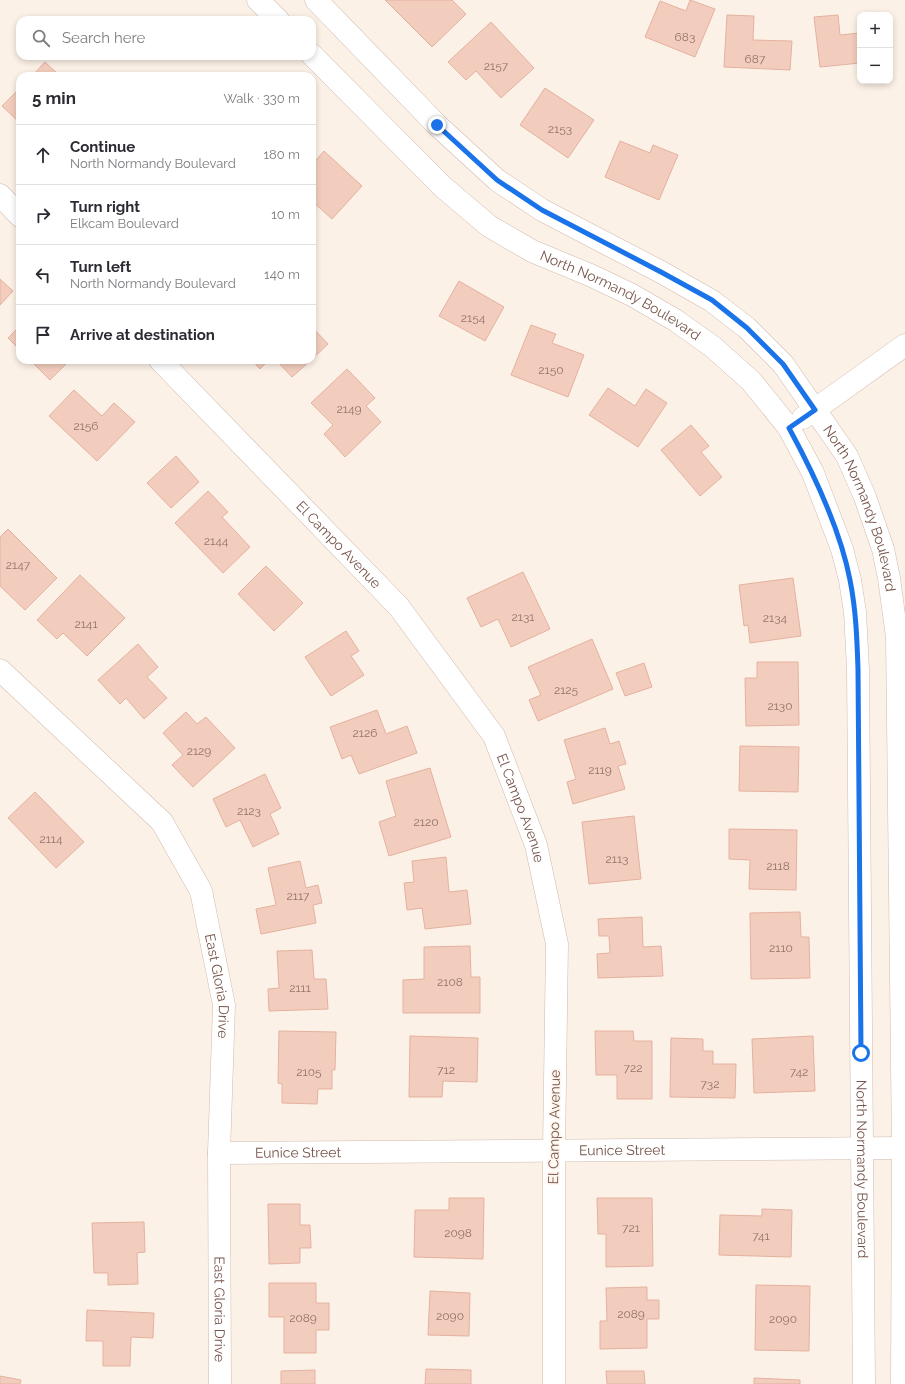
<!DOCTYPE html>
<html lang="en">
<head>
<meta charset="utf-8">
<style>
  :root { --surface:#fff; --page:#f2f2f3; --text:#2b2b33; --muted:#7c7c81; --line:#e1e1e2 }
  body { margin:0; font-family:Raleway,sans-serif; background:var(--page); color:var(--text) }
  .controls { position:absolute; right:12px; top:12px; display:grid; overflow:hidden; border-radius:8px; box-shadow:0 2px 6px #0003 }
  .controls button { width:36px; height:36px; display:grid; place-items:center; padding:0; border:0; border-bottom:1px solid var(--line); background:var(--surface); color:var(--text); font:20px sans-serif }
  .stop { position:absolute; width:12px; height:12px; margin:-9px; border:3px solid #1a73e8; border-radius:50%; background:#fff }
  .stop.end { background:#1a73e8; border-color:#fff; box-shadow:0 1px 4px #0008 }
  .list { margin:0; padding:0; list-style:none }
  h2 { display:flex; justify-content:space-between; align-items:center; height:52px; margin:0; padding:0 16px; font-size:17px }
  h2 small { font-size:13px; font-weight:400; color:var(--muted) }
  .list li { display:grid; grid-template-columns:26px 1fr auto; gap:12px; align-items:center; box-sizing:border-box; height:60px; padding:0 16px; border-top:1px solid var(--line) }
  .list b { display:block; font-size:15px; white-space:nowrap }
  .list p { margin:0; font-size:13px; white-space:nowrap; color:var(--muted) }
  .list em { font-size:13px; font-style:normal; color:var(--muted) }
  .icon { flex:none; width:22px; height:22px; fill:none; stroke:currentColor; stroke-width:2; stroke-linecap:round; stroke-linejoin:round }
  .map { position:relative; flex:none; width:905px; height:1384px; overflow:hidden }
  .search { position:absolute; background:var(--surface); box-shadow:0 2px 6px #0003; left:16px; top:16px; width:300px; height:44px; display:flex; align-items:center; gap:10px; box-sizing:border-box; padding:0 14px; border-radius:12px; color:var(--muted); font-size:15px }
  .panel { position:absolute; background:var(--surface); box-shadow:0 2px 6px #0003; left:16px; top:72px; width:300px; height:292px; border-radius:12px }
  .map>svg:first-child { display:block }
  .building { fill:#f2cdbe; stroke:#e5b19e }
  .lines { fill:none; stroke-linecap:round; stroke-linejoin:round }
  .minor-casing { stroke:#d0baaf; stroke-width:23 }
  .minor { stroke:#fff; stroke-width:22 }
  .route { stroke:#1a73e8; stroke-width:5 }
  .labels { text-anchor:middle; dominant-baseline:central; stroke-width:3.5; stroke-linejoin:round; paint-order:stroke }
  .number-label { font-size:12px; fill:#957368 }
  .street-label { font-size:14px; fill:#76554b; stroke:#fff6ed }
</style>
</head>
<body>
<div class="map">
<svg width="905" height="1384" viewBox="0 0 905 1384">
  <rect width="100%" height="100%" fill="#fcf1e6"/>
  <g class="building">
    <polygon points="385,0 452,0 466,14 432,47"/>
    <polygon points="690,0 715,9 695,57 645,37 660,1 686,11"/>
    <polygon points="727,15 754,16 753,40 792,41 790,70 724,67"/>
    <polygon points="838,15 840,35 860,33 860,63 820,67 814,17"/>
    <polygon points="491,22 534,68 501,98 476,71 466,80 448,62"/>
    <polygon points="45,62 60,76 32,76"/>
    <polygon points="20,88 20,123 2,106"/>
    <polygon points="545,88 594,120 568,158 520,125"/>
    <polygon points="620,141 650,153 653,145 678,155 659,200 605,177"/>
    <polygon points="324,151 362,186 332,219 312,201 312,165"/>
    <polygon points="0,279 13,291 0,305"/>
    <polygon points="459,281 504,307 485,341 439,316"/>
    <polygon points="531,325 556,334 552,343 584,355 568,397 511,375"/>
    <polygon points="20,326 20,350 8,338"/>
    <polygon points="312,327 328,344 312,359"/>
    <polygon points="30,360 70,360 50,380"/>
    <polygon points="252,360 269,360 260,369"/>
    <polygon points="276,360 311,360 292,377"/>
    <polygon points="347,369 375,398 366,406 381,422 345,457 324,434 333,425 311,403"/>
    <polygon points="608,388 635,406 646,389 667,403 638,447 589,415"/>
    <polygon points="74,390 102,416 114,403 135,422 97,461 49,416"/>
    <polygon points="691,425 709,446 701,452 722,477 700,496 661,450"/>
    <polygon points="176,456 199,482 171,508 147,483"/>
    <polygon points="208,491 228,512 222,517 250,547 223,573 175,523"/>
    <polygon points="8,529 57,578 25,610 0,586 0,537"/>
    <polygon points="266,566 303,603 274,631 238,594"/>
    <polygon points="523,572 550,629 511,647 498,619 481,627 467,598"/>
    <polygon points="80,575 125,618 87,656 63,633 57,639 37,620"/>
    <polygon points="793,578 801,636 750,643 748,625 744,626 739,585"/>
    <polygon points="346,631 359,651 351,656 364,675 331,696 305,657"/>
    <polygon points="592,639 613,689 538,721 529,700 541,695 528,667"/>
    <polygon points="138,644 158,667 147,677 167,698 144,719 126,698 120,704 98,680"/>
    <polygon points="757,662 798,662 799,725 746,726 745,678 757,678"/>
    <polygon points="644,663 652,687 625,696 616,673"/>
    <polygon points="377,710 386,734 407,726 417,753 359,774 351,755 342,759 330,727"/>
    <polygon points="186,712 197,724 206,717 235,748 193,787 172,765 183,755 163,733"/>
    <polygon points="605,728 610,744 619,741 626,764 618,766 625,789 573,804 567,782 576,779 564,740"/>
    <polygon points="740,746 799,747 798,792 739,791"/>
    <polygon points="430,768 451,837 389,856 379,822 396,816 386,781"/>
    <polygon points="265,774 281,808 270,814 279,834 253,847 240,820 226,827 213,799"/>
    <polygon points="35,792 84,842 56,868 8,818"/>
    <polygon points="634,816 641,879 589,884 582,822"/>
    <polygon points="729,829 797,830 796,890 749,889 750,860 729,859"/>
    <polygon points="446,857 449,892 467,890 471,924 425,929 422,908 407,910 404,883 414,882 412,861"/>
    <polygon points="300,861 306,888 318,885 322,903 313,905 316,923 261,934 256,909 276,905 268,868"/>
    <polygon points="800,912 801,937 809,937 810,978 751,979 750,913"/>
    <polygon points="642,917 643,947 661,946 663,976 598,978 597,954 610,953 609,936 599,936 598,919"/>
    <polygon points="470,946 471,977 480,977 480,1013 403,1013 403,980 424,979 424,947"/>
    <polygon points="312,950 314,979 326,979 328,1009 269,1011 268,989 279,988 277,951"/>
    <polygon points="279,1031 336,1032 335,1070 332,1070 332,1089 318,1089 317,1104 282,1103 282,1084 278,1083"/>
    <polygon points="595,1031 633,1031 634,1041 652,1041 652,1099 617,1099 617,1075 596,1075"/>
    <polygon points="410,1036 478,1038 477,1082 443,1081 442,1097 409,1097"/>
    <polygon points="813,1036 815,1091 754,1093 752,1039"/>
    <polygon points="671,1038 703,1039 703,1051 713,1051 713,1064 736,1064 735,1098 670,1097"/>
    <polygon points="449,1198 484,1198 483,1259 414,1257 415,1210 449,1210"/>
    <polygon points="597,1198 652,1198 653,1266 606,1267 606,1234 598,1234"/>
    <polygon points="268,1204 300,1204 300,1225 310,1225 311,1248 300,1248 300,1263 269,1264"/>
    <polygon points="762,1209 792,1210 791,1257 719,1255 720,1215 762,1216"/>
    <polygon points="144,1222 145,1252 137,1253 138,1284 108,1285 108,1273 94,1273 92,1223"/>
    <polygon points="269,1283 316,1283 316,1303 329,1303 329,1330 316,1330 316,1353 284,1353 284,1317 269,1317"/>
    <polygon points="756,1285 810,1286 809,1351 755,1350"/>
    <polygon points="647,1287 647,1300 659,1300 659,1319 647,1319 647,1348 600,1349 600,1321 607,1321 606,1288"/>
    <polygon points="430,1291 470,1293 469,1336 428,1335"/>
    <polygon points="87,1310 154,1313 153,1338 131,1337 130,1366 103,1366 103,1341 86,1341"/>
    <polygon points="426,1369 471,1370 471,1384 425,1384"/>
    <polygon points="315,1370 315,1384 281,1384 281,1371"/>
    <polygon points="606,1371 644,1371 645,1384 607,1384"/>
    <polygon points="0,1376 21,1380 20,1384 0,1384"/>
    <polygon points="754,1378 800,1380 800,1384 754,1384"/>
  </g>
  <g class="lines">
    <defs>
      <g id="minor">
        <polyline points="258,0 278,20"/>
        <path id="s1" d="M316,0L437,125L497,180L542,210L661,272L712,301L747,328L783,364L847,456L865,497L883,549L889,578L897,637L903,1148L902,1384"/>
        <path id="s2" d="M312,55L443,187L489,226L532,251L590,275L632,295L675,320L713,347L751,381L789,428L813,473L842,549L850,580L855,612L858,669L864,1384"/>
        <polyline points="0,195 20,216"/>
        <path id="s3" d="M160,360L399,607L494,736L536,845L557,944L554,1150V1384"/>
        <polyline points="803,418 905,345"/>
        <path id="s4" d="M0,670L162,822L201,891L224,1005L219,1153L220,1384"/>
        <path id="s5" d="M219,1153L905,1148"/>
      </g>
    </defs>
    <use href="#minor" class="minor-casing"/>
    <use href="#minor" class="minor"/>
  </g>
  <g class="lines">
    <path class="route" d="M437,125L497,180L542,210L661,272L712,300L747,328L783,364L815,410L789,428C814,474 840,528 850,580C856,610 857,639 858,669L861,1053"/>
  </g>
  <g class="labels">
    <g class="number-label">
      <text x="685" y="37">683</text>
      <text x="755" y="59">687</text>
      <text x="496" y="66">2157</text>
      <text x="560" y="129">2153</text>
      <text x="473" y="318">2154</text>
      <text x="551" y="370">2150</text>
      <text x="349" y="409">2149</text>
      <text x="86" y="426">2156</text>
      <text x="216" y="541">2144</text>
      <text x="18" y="565">2147</text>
      <text x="523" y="617">2131</text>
      <text x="775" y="618">2134</text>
      <text x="86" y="624">2141</text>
      <text x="566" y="690">2125</text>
      <text x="780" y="706">2130</text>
      <text x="365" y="733">2126</text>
      <text x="199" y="751">2129</text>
      <text x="600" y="770">2119</text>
      <text x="249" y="811">2123</text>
      <text x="426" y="822">2120</text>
      <text x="51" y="839">2114</text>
      <text x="617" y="859">2113</text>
      <text x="778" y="866">2118</text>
      <text x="298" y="896">2117</text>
      <text x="781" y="948">2110</text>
      <text x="450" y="982">2108</text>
      <text x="300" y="988">2111</text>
      <text x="633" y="1068">722</text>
      <text x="446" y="1070">712</text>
      <text x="309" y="1072">2105</text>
      <text x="799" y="1072">742</text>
      <text x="710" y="1084">732</text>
      <text x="631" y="1228">721</text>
      <text x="458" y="1233">2098</text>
      <text x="761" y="1236">741</text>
      <text x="631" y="1314">2089</text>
      <text x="450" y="1316">2090</text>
      <text x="303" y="1318">2089</text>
      <text x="783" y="1319">2090</text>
    </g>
    <g class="street-label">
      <text stroke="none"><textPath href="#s2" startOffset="395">North Normandy Boulevard</textPath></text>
      <text stroke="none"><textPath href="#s1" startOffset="763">North Normandy Boulevard</textPath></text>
      <text stroke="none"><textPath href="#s3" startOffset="257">El Campo Avenue</textPath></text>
      <text stroke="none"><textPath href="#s3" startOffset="581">El Campo Avenue</textPath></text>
      <text stroke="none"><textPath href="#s4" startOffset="398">East Gloria Drive</textPath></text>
      <text transform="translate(554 1127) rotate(-89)">El Campo Avenue</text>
      <text stroke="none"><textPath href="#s5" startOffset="403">Eunice Street</textPath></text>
      <text stroke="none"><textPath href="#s5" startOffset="79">Eunice Street</textPath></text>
      <text stroke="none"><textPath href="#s2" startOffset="1367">North Normandy Boulevard</textPath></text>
      <text stroke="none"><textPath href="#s4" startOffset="722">East Gloria Drive</textPath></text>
    </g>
  </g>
</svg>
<div class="controls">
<button>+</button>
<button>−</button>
</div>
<div class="stop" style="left:861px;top:1053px"></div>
<div class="stop end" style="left:437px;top:125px"></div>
<div class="search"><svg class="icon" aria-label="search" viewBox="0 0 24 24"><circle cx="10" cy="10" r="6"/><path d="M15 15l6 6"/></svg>Search here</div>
<section class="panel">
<h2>5 min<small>Walk · 330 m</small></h2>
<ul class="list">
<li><svg class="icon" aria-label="ahead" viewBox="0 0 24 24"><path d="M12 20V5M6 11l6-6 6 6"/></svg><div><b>Continue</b><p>North Normandy Boulevard</p></div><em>180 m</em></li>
<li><svg class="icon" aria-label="right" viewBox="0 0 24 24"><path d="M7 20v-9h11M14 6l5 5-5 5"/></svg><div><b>Turn right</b><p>Elkcam Boulevard</p></div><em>10 m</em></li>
<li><svg class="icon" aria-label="left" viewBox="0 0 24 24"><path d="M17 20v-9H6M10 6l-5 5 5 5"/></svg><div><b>Turn left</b><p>North Normandy Boulevard</p></div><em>140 m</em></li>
<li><svg class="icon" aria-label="arrive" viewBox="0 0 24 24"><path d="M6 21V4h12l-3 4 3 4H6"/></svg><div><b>Arrive at destination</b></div></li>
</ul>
</section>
</div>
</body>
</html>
